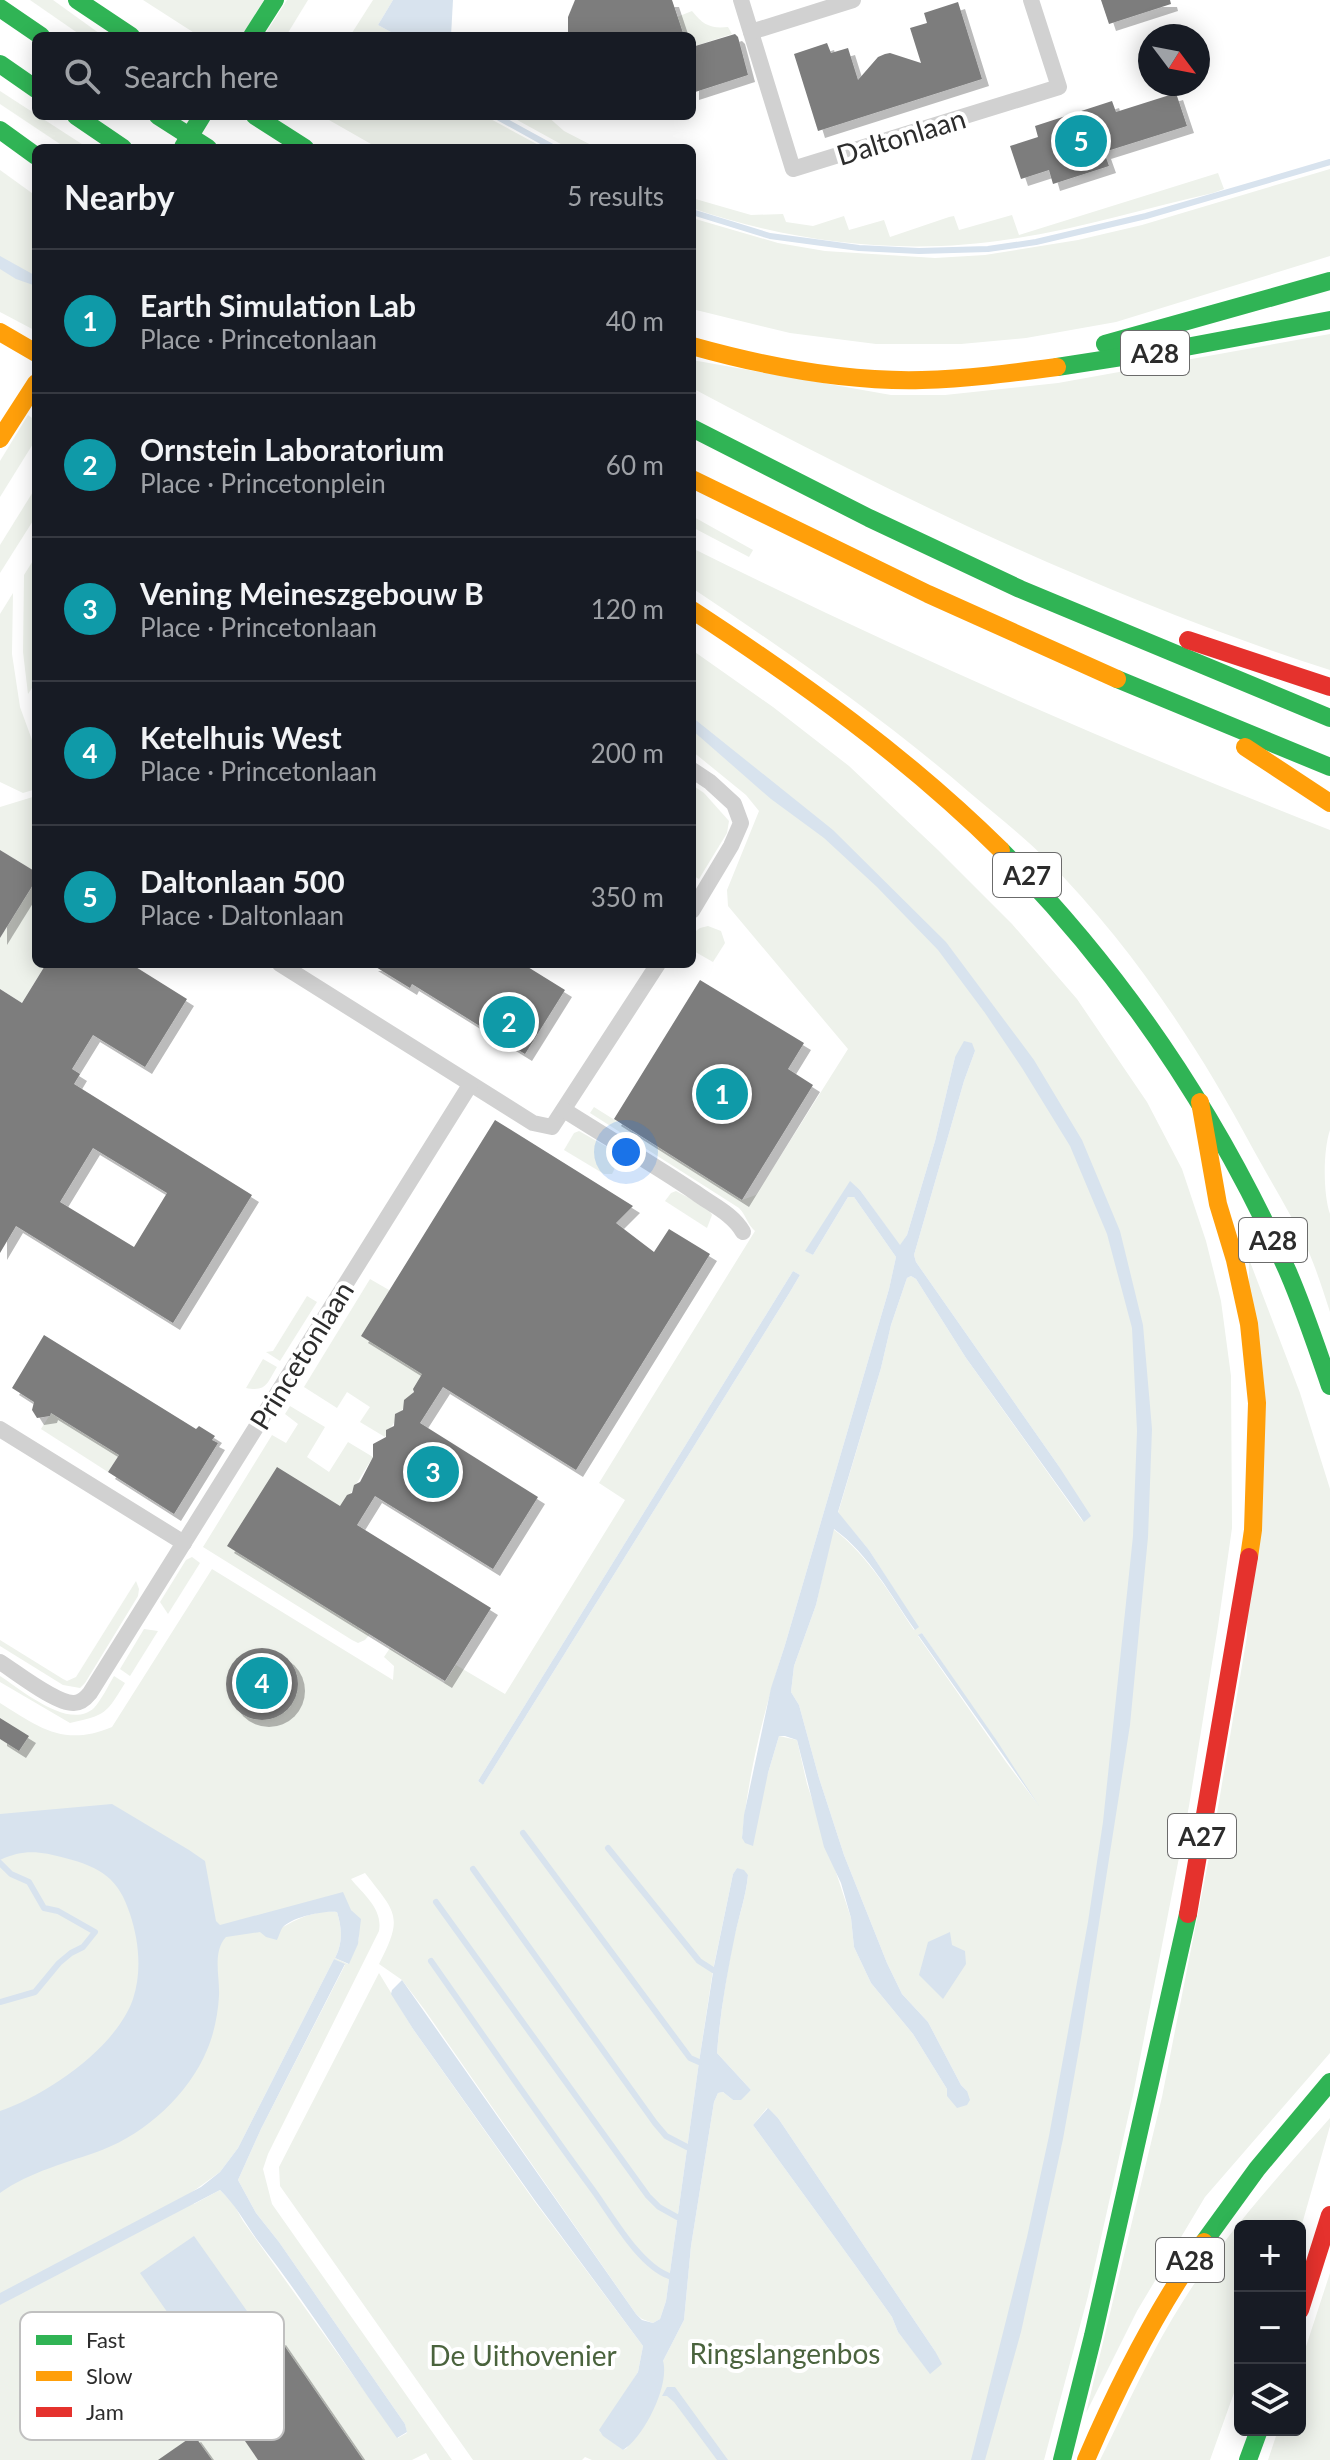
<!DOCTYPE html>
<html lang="en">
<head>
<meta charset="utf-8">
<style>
  :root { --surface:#171b24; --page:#242831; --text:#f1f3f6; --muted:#9ea1a6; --line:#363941; --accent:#d93025 }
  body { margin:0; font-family:Lato,sans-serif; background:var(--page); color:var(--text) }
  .controls { position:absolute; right:24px; bottom:24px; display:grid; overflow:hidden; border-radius:12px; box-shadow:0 4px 20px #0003 }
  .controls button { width:72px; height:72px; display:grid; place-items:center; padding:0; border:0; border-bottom:2px solid var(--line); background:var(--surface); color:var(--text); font:40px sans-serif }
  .compass { position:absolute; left:1138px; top:24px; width:72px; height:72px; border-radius:50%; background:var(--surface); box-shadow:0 4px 20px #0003; rotate:122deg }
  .you { position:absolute; left:626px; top:1152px; width:28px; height:28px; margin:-20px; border:6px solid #fff; border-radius:50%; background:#1a73e8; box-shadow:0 0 0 12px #1a73e833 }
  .badge { display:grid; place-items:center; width:52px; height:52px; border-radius:50%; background:var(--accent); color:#fff; font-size:26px; font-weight:700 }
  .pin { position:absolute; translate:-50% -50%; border:4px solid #fff; box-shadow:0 2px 8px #0006 }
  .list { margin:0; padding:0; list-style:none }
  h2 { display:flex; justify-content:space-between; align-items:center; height:104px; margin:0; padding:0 32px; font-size:34px }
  h2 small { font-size:26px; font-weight:400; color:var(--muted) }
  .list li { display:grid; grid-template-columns:52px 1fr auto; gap:24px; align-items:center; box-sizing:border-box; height:144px; padding:0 32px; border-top:2px solid var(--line) }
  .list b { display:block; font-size:30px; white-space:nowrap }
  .list p { margin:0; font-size:26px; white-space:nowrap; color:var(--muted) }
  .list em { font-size:26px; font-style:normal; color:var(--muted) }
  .icon { flex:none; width:44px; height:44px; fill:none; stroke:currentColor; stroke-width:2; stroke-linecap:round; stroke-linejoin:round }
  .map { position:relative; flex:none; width:1330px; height:2460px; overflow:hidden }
  .search { position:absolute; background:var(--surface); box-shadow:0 4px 20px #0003; left:32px; top:32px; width:664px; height:88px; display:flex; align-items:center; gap:20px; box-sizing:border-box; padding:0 28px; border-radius:12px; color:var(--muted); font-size:30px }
  .panel { position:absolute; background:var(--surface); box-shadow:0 4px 20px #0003; left:32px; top:144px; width:664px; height:824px; border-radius:12px }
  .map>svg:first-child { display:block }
  .green { fill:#eef2eb; fill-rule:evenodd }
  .water { fill:#d8e3ee }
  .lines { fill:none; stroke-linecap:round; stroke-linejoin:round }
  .stream { stroke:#d8e3ee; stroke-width:6 }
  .building { fill:#7d7d7d; fill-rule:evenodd; filter:url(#shadow) }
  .street { stroke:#d1d1d1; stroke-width:16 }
  .fast { stroke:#30b455; stroke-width:18 }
  .slow { stroke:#ff9f0a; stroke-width:18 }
  .jam { stroke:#e5322d; stroke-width:18 }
  .fast-bridge { stroke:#30b455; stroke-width:18 }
  .labels { text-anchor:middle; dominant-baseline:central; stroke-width:8; stroke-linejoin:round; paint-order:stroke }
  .shield { fill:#fff; stroke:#6b6b6b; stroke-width:2 }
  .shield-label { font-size:26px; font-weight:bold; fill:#2c2c2c }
  .street-label { font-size:28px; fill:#2c2c2c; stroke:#fff }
  .park-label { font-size:28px; fill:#4a633d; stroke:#fff }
  .key { fill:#fff; stroke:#c0c0c0; stroke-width:2 }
  .key-label { font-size:22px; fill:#2c2c2c }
</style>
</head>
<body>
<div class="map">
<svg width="1330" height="2460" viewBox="0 0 1330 2460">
  <defs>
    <filter id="shadow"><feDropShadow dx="7" dy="7" stdDeviation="0" flood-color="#0004"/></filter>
  </defs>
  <rect width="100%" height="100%" fill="#fff"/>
  <g class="green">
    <polygon points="30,0 53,0 103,36 82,36"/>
    <polygon points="143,0 264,0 242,36 199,36"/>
    <polygon points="287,0 308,0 286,36 264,36"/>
    <polygon points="373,0 393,0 378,25 398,36 350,36"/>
    <path d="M692,11C703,25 711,29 728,27L732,34L692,47V36H684L677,17Z"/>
    <polygon points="0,91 88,148 66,148 0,104"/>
    <polygon points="322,116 485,116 544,148 378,148"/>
    <polygon points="510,116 547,116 564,131 597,148 568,148"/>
    <polygon points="1330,169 1330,256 1116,322 1026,338 961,344 876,344 790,333 692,309 692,218 778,243 825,251 935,258 985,255 1078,240 1142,225"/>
    <polygon points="0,170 36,196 36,331 0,312"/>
    <path d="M1218,173L1224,189L1213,193C1146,208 1079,229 1011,239C906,256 792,243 692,208V198L751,215L783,214L786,222L813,226L844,216L849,230L884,220L890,237L949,217L954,216L959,230L1012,215L1019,235Z"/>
    <path d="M1330,334V670C1108,599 897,497 692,388V360L891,395H945L1058,383Z"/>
    <polygon points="28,415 36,421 36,439 0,497 0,461"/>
    <polygon points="36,487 36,516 0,573 0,545"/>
    <polygon points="692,516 753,550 749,557 692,527"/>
    <path d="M692,548C901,652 1113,745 1330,830V1130C1323,1150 1323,1194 1330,1214V1312C1324,1294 1318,1274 1310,1255C1294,1218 1272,1184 1253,1149C1197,1044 1130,944 1047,860C1023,836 995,814 969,792C882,717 788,652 692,588Z"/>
    <polygon points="36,556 36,682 28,694 23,652 24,575"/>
    <polygon points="13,593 12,654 20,707 36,751 36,789 23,793 0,782 0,614"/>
    <path d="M692,650L773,707L849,766L938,850L1012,924L1077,999L1147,1102L1182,1169L1206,1241L1221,1301L1231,1376L1232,1528L1218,1626L1189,1806L1133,2095L1088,2296L1044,2460H592L585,2457L582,2460H473L280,2186L279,2167L379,1973L413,2029L535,2202L643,2346L638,2372L600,2432L623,2450L627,2448L663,2361L684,2320L691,2246L714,2102L718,2093L723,2092L733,2100L741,2099L751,2090L717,2053C720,2016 726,1978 733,1942C738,1919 746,1897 748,1875L737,1868L733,1874L713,1970L699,2062L666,2301L660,2319L653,2323L642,2319L636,2314L424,2009L402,1980L379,1964C404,1916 396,1913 365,1873L351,1879C364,1895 383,1909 379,1931L268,2154L263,2169L272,2204L452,2460H430L426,2453L412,2460H0V1703C40,1728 64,1747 112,1727L212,1569L393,1680L394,1666L384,1657L390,1648L444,1683L456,1665L505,1694L625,1500L599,1483L755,1231C747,1224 746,1215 739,1208L590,1113L594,1107L742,1200L756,1195L848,1049L728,906L727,890L759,811L746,795L692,751ZM975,1051L964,1081L914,1255L916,1262L1058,1465L1083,1522L966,1358L916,1279L911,1276L907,1278L891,1325L881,1368L838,1513L869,1550L918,1627L914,1630C890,1594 868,1555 833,1529L816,1605L794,1666L791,1692L799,1705L819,1778L844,1855L887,1963L902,1994L928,2022L961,2085L967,2091L947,2096V2089L913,2034L871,1983L854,1947L851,1918L807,1784L797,1740L779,1736L768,1773L742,1838C748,1774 765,1705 785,1645L889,1289L896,1257L854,1197H848L813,1255L806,1251L850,1182L860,1190L900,1246L907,1235L935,1141L955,1057ZM793,1271L800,1275L790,1292L483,1785L478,1781ZM922,1633L1039,1806L1006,1762L918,1636ZM288,1907L351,1910C363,1937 361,1938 348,1964L335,1958C343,1943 342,1928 337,1912C319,1909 298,1918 283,1927ZM334,1959L345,1965L261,2129L238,2180L256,2213L279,2242L405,2424L407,2433L398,2438L243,2221L233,2203L220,2190L194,2204L188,2195L220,2172L238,2148ZM767,2108L778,2118L935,2351L930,2373L898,2332L892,2317L855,2265L753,2125Z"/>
    <polygon points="692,785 704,793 729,821 727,833 699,879 692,875"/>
    <polygon points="36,796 36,872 0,850 0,807"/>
    <polygon points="36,880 36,964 46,964 22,1003 0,989 0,938"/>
    <polygon points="708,926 721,931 725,943 713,962 692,950 692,934 700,928"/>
    <polygon points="579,1131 621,1155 612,1174 604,1174 564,1150 574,1133"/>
    <polygon points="676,1191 708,1208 712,1215 707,1228 665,1201 671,1193"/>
    <polygon points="1249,1259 1300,1393 1330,1489 1330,2053 1205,2197 1137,2311 1086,2413 1162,2097 1213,1837 1247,1636"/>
    <polygon points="370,1279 389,1290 424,1375 385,1437 360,1422 370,1407 347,1392 337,1408 304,1387"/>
    <polygon points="307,1296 317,1302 280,1361 266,1352 273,1351"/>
    <path d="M263,1359L277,1367C267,1383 267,1392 246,1388Z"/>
    <polygon points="290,1406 325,1427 307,1457 329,1472 348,1442 373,1457 342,1507 370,1634 365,1640 358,1643 352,1640 203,1547 272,1435 286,1443 298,1424 285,1414"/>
    <polygon points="51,1413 119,1455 108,1472 41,1429"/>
    <polygon points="192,1557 200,1563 168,1614 160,1602 186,1560"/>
    <polygon points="136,1581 139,1589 138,1596 85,1683 80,1688 63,1685 0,1646 0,1640 63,1679 67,1681 76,1677"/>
    <polygon points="144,1629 158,1631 130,1676 120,1669"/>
    <path d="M0,1676C22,1690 69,1731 94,1708C102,1699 108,1686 114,1676L125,1683C106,1714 106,1715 70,1723L0,1682Z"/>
    <path d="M1330,2118V2126L1300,2231V2226H1240V2376L1210,2460H1100C1127,2406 1152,2349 1185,2298C1226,2233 1279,2176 1330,2118Z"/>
    <polygon points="1330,2273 1330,2460 1268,2460 1278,2430 1300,2430 1300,2365"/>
  </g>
  <g class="water">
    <polygon points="393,0 453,0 451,36 398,36 378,25"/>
    <polygon points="0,256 36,276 36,286 16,279 0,269"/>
    <polygon points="692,717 833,830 946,942 1034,1060 1082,1140 1120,1231 1143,1325 1152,1429 1148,1537 1130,1725 1081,2038 1063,2139 1021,2332 985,2460 971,2460 1027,2237 1049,2136 1088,1922 1103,1822 1133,1536 1137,1431 1132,1328 1107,1234 1070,1146 1022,1068 985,1013 938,950 877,887 824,838 771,799 692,730"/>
    <path d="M964,1041L972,1043L975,1051L964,1081L914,1255L916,1262L1058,1465L1091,1516L1084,1522L966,1358L916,1279L911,1276L907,1278L891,1325L881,1368L838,1512L869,1550L919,1627L915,1630C891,1596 869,1554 834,1529L816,1605L794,1666L791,1692L799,1705L819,1778L844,1855L887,1963L902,1994L928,2022L961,2085L967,2091L970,2100L967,2105L957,2108L947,2096V2089L913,2034L871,1983L854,1947L851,1918L841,1883L824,1847L797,1740L785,1736H779L768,1773L753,1846L745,1843L742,1838L744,1815L771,1688L785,1645L889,1289L896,1257L854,1197H848L813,1255L805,1251L850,1181L860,1190L900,1245L907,1235L935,1141L955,1057Z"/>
    <polygon points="793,1271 800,1275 790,1292 483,1785 478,1781"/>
    <polygon points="922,1633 997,1741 1039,1806 918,1635"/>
    <path d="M112,1804L189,1850L205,1861L216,1921L220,1925L343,1892L351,1910L361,1919L358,1944L349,1964L335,1958C343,1943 342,1928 337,1912C325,1910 292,1917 283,1927C282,1927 278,1938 277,1940L266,1937L260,1932L226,1937C212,1952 220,1977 219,1996C218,2014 214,2034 207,2050C189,2094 146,2133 102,2150C67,2163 31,2171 0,2193V2111C47,2095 116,2048 133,1999C142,1972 139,1941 130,1914C119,1879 101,1867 65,1858C40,1851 23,1849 0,1860V1814Z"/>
    <path d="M737,1868L744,1870L748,1875C746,1896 739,1915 735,1935C727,1974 720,2013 717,2053L751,2090L741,2100H733L723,2092L718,2093L714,2102L691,2246L684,2320L663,2361C670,2385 644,2437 623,2450L603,2436L599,2430L638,2372L643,2346L536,2202L413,2029L391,1994L392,1990L402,1980L636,2314L642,2320L653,2323L660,2319L666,2301L699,2062L714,1966L733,1874Z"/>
    <polygon points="950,1932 952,1945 965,1951 966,1964 943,1999 919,1975 928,1942"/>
    <path d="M334,1959L345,1964L261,2129L238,2180L256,2213L279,2242L405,2424L407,2432L397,2438C351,2374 309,2307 261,2245C247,2227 237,2206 220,2190L0,2305V2293L201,2187L220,2172L238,2148Z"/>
    <polygon points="768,2108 778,2118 935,2351 942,2364 930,2374 898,2332 892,2317 855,2265 753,2125"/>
    <polygon points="194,2236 254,2321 200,2359 140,2273"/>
    <polygon points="667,2387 675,2387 728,2460 717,2460 674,2402 667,2396 662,2396"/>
  </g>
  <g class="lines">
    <g class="stream">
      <polyline points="496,116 554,148"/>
      <polyline points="692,212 770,236 859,248 919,251 988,249 1036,242 1146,216 1330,162"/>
      <polyline points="523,1833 690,2058 699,2062"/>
      <polyline points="608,1848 699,1961 713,1970"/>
      <polyline points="0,1863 11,1874 29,1882 44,1908 58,1911 95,1932 83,1947 71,1953 59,1963 35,1992 0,2002"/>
      <polyline points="473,1869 655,2123 666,2136 687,2147"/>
      <polyline points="436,1902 648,2196 659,2207 677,2217"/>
      <path d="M431,1961C485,2038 538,2115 593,2190C612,2216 639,2265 669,2276"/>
    </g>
  </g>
  <g class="building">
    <polygon points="575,0 672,0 684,36 568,36 568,17"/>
    <polygon points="1101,0 1170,0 1171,4 1109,24"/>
    <polygon points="958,2 982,79 818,131 794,54 827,43 831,53 848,48 858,80 878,57 885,54 890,53 921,63 910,28 927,23 924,13"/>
    <polygon points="735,34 738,37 748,75 692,93 692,47"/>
    <polygon points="1176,93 1187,126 1104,152 1109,166 1053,184 1049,170 1021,179 1010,146 1038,137 1035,126 1112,101 1116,112"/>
    <polygon points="0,850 36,872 36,880 0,938"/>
    <path d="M46,964H131L187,999L145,1067L93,1035L72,1069L80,1074L74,1084L252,1195L173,1323L16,1226L0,1253V989L22,1003ZM93,1148L167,1193L134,1247L60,1202Z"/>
    <polygon points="371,964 523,964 565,990 525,1054 412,984 410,988"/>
    <polygon points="700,980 804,1043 788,1069 813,1085 742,1200 614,1119"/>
    <polygon points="495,1120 633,1206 616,1223 654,1252 669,1229 710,1254 576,1470 443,1387 420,1423 538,1497 493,1569 375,1496 357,1525 491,1608 445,1681 227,1546 277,1467 340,1506 347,1495 352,1493 354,1485 360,1482 373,1457 373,1444 386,1437 386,1430 394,1426 395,1414 403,1410 404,1400 414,1392 413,1389 422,1374 361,1336"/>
    <polygon points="44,1335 196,1429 199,1426 215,1436 212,1440 218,1443 174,1514 108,1472 119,1455 51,1413 50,1416 37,1418 32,1410 34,1402 12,1388"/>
    <circle cx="262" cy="1684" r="36"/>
    <polygon points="0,1718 29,1736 19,1751 0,1739"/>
    <polygon points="279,2338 363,2460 258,2460 208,2387"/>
    <polygon points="194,2435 212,2460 158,2460"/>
  </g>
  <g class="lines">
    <g class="street">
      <polyline points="741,0 793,169 1059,87 1031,0"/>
      <polyline points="751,32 853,0"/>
      <polyline points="692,770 710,782 734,804 741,823 731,846 692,911"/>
      <polyline points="280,964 533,1123 552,1127 658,964"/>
      <path d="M564,1110C608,1138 653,1164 696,1193C712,1205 733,1214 743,1232"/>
      <polyline points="0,1429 184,1543"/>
      <path d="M0,1662C16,1672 56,1704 74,1703C81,1703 86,1698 90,1693L470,1085"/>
    </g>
    <g class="fast">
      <polyline points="77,0 131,36"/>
      <polyline points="0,8 41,36"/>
      <polyline points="252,36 275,0"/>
      <polyline points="0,64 36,89"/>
      <polyline points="76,116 123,148"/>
      <polyline points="255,116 305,148"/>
      <polyline points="0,130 36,156"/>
      <polyline points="183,147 202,116"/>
      <polyline points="1105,344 1330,281"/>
      <polyline points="1057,367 1186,347 1330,320"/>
      <polyline points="692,428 869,518 1020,589 1330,718"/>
      <polyline points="1117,679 1330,767"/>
      <path d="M1001,850C1122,972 1218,1115 1288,1272C1304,1309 1317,1348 1330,1386"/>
      <polyline points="1204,2242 1257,2169 1330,2082"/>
      <polyline points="1062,2460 1093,2336 1188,1914"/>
      <polyline points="1248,2460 1259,2430"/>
    </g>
    <g class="slow">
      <polyline points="0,332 36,353"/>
      <path d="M692,346C767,367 844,382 922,380C967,379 1012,373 1057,367"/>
      <polyline points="0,439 36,383"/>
      <polyline points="692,479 928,594 1117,679"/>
      <path d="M692,610C802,682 907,757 1001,850"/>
      <polyline points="1245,747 1330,803"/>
      <polyline points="1200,1102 1218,1204 1235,1260 1249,1324 1257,1403 1253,1530 1249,1557"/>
      <path d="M1086,2460C1119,2383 1156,2310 1204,2242"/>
    </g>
    <g class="jam">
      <polyline points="1188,640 1330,687"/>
      <polyline points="1188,1914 1249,1557"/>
      <polyline points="1300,2310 1330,2215"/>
    </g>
    <polyline class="fast-bridge" points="158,116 208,148"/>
  </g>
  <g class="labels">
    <g class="shield">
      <rect x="1121" y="331" width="68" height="44" rx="6"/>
      <rect x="993" y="853" width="68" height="44" rx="6"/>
      <rect x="1239" y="1218" width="68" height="44" rx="6"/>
      <rect x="1168" y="1814" width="68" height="44" rx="6"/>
      <rect x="1156" y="2238" width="68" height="44" rx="6"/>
    </g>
    <g class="shield-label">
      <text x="1155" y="353">A28</text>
      <text x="1027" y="875">A27</text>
      <text x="1273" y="1240">A28</text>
      <text x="1202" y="1836">A27</text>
      <text x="1190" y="2260">A28</text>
    </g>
    <g class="street-label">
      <text transform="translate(901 136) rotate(-17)">Daltonlaan</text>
      <text transform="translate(301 1355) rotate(-58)">Princetonlaan</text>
    </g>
    <g class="park-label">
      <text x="785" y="2353">Ringslangenbos</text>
      <text x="523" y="2355">De Uithovenier</text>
    </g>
  </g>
  <rect x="20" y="2312" width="264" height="128" rx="12" class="key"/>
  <rect x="36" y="2335" width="36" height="10" fill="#30b455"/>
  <rect x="36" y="2371" width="36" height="10" fill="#ff9f0a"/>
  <rect x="36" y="2407" width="36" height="10" fill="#e5322d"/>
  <g class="key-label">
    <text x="86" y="2348">Fast</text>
    <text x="86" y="2384">Slow</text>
    <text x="86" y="2420">Jam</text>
  </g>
</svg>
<div class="controls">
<button>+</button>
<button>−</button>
<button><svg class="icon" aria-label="layers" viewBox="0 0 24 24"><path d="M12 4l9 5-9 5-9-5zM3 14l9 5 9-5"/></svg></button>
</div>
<svg class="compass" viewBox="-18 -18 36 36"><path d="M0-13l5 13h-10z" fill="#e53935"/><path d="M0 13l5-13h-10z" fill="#9ea1a6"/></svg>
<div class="you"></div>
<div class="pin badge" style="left:722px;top:1094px;background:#0f9aa8">1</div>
<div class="pin badge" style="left:509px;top:1022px;background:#0f9aa8">2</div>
<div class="pin badge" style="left:433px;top:1472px;background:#0f9aa8">3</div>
<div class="pin badge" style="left:262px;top:1683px;background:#0f9aa8">4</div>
<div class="pin badge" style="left:1081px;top:141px;background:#0f9aa8">5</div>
<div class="search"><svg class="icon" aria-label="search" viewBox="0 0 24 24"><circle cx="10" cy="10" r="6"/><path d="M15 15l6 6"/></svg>Search here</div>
<section class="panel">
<h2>Nearby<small>5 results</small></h2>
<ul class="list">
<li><span class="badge" style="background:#0f9aa8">1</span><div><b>Earth Simulation Lab</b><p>Place · Princetonlaan</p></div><em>40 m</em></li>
<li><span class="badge" style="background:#0f9aa8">2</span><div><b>Ornstein Laboratorium</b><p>Place · Princetonplein</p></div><em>60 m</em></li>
<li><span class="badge" style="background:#0f9aa8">3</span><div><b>Vening Meineszgebouw B</b><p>Place · Princetonlaan</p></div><em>120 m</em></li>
<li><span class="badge" style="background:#0f9aa8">4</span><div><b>Ketelhuis West</b><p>Place · Princetonlaan</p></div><em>200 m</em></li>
<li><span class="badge" style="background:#0f9aa8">5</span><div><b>Daltonlaan 500</b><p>Place · Daltonlaan</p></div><em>350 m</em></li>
</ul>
</section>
</div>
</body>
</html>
